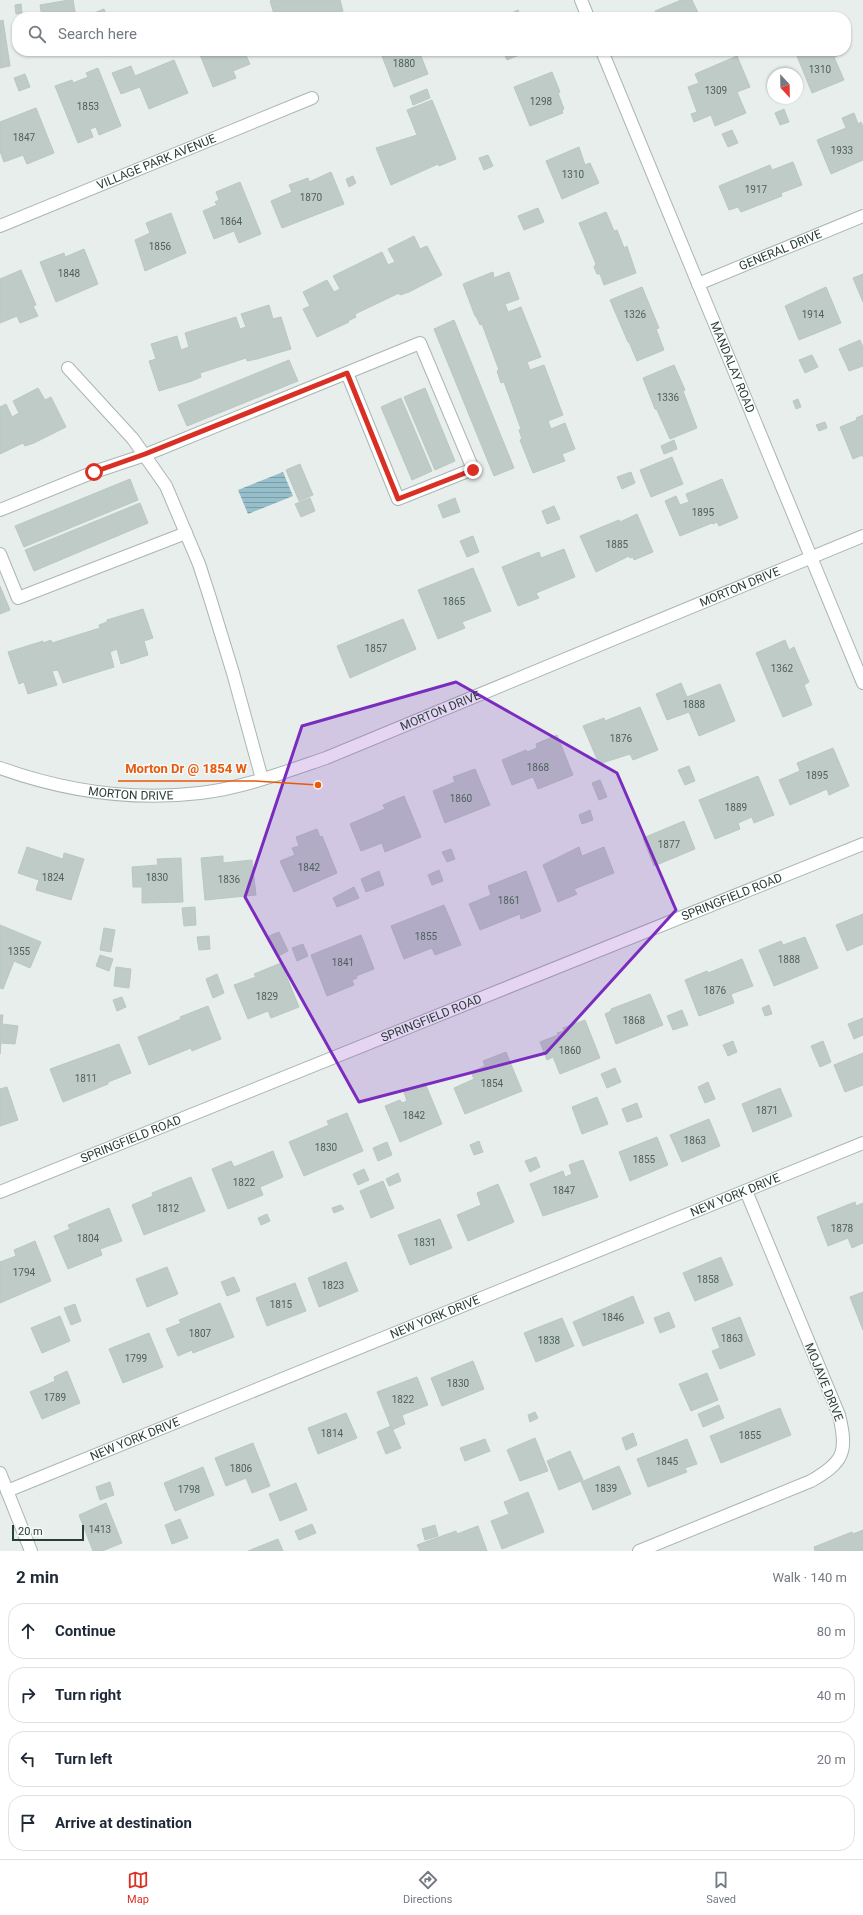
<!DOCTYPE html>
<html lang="en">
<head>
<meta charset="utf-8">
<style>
  :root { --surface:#fff; --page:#f6f6f7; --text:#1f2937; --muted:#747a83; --line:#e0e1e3; --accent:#d93025 }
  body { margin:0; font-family:Roboto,sans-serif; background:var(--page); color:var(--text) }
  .compass { position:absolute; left:767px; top:68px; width:36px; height:36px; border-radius:50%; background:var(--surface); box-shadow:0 1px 3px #0004; rotate:158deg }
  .scale { position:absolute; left:12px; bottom:10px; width:72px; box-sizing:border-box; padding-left:4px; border:2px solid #283e3a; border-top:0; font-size:11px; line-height:14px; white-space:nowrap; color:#283e3a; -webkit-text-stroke:3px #f7faf9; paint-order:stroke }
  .stop { position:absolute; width:12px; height:12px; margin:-9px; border:3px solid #d93025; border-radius:50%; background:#fff }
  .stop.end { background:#d93025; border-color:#fff; box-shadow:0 1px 4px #0008 }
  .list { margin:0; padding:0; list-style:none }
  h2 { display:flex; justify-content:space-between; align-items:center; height:52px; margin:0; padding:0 16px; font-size:17px }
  h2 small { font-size:13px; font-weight:400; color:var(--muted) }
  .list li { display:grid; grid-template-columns:26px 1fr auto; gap:12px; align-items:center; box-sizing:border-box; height:56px; margin:0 8px 8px; padding:0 8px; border:1px solid var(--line); border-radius:16px }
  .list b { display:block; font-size:15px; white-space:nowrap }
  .list em { font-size:13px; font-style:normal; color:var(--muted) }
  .icon { flex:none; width:22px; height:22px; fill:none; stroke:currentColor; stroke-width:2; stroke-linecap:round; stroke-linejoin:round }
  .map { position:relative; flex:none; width:863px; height:1551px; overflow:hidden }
  .search { position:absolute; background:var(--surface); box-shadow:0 1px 3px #0004; left:12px; right:12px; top:12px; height:44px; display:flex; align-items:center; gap:10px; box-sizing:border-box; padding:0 14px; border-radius:16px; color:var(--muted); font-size:15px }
  .sheet { height:308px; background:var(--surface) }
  nav { display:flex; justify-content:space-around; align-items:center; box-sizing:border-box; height:56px; border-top:1px solid var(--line); background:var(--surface); font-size:11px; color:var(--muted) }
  nav a { display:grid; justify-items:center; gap:2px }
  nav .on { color:var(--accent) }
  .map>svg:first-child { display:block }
  .water { fill:url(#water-rules) }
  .building { fill:#bfcbc7; stroke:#bac7c2 }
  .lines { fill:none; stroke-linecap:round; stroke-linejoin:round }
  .minor-casing { stroke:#aab6b2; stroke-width:14 }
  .minor { stroke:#fff; stroke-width:12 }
  .route { stroke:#d93025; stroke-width:5 }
  .marked { fill:#7b2cbf; fill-opacity:0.2; stroke:#7b2cbf; stroke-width:3; stroke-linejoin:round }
  .labels { text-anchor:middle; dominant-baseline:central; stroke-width:3; stroke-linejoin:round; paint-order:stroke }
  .number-label { font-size:10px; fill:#4e615d }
  .street-label { font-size:12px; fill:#283e3a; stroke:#f7faf9 }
  .leader { fill:none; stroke:#e8590c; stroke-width:1.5 }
  .callout-dot { fill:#e8590c; stroke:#f7faf9; stroke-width:1.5 }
  .callout-label { font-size:13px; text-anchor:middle; font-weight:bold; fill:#e8590c; stroke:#f7faf9; stroke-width:3; stroke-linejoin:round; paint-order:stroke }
</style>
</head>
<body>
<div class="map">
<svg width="863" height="1551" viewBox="0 0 863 1551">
  <defs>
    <pattern id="water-rules" width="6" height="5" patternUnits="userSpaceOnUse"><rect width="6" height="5" fill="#97bfcb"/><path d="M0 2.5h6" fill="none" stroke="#7b9da6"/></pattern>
  </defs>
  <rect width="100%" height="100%" fill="#e7eeeb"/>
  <polygon class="water" points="283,472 293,496 248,514 238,490"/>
  <g class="building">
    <polygon points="69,0 73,0 76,17 42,17 40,5"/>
    <polygon points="273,0 340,0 343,11 324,17 275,17 270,1"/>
    <polygon points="681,0 692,0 700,17 657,17 655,11"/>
    <polygon points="21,4 22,13 16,14 15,5"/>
    <polygon points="104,9 107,17 96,17 94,13"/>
    <polygon points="518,10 521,17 503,17"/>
    <polygon points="3,20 10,66 0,68 0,21"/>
    <polygon points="102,51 115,51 104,56"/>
    <polygon points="202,51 244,51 250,64 233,71 236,78 213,87 199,52"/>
    <polygon points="380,51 419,51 428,74 394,87"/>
    <polygon points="503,51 529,51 507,60"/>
    <polygon points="795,51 835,51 837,56 834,57 844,80 812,93"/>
    <polygon points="737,56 750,87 737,92 746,113 715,126 711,115 694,122 691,114 697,112 688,87 699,83 695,74"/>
    <polygon points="174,60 188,93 149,109 140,87 121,94 112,73 131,66 135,76"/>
    <polygon points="98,68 121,126 99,135 96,127 90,129 93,137 78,143 55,86 72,80 73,83 88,77 86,73"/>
    <polygon points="552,72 560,92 558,93 564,109 562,110 563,113 530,126 514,87"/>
    <polygon points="25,74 30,87 19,91 14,78"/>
    <polygon points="427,89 430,98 413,105 410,96"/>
    <polygon points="432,100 456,159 439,166 438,164 391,185 376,148 417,135 407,110"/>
    <polygon points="36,108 54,153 27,164 23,155 4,162 0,151 0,122"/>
    <polygon points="784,109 789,122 780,125 775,113"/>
    <polygon points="854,113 858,124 861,122 863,127 863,160 831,174 817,140 846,128 842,118"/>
    <polygon points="732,130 738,143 728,147 722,134"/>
    <polygon points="579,147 585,165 590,163 599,183 562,199 546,161"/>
    <polygon points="488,155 493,166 484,170 479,158"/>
    <polygon points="793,162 802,185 781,193 782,196 741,212 738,207 729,210 719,186 770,165 772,170"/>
    <polygon points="331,172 344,204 282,228 271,201 292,192 289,185 308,178 309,182"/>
    <polygon points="353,176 356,183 349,187 346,179"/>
    <polygon points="240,182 261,234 239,243 234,231 214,239 203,211 217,205 215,202 219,200 216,192"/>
    <polygon points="538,208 544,222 524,230 518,216"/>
    <polygon points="606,212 614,231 617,230 624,248 627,246 636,273 604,285 600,274 597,274 594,267 596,264 579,223"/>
    <polygon points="171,213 186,253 145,271 135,240 150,233 146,223"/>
    <polygon points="414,236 420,249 427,246 442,275 409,292 400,295 399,293 355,314 356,317 348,321 349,322 317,337 303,309 310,306 303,292 327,280 334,292 340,289 333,276 382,252 388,265 395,262 388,249"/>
    <polygon points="84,249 98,284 56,302 40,262 64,253 65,257"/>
    <polygon points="21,270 36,305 33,306 38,316 20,323 17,316 0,323 0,279"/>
    <polygon points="493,272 494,278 509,272 519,299 505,304 508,312 521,307 541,357 527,362 530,370 544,365 563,415 548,421 551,429 565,423 575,449 562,454 565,461 533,473 520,440 522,439 519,430 521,429 504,382 501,383 497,371 499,370 482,324 480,325 476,316 475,316 463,284"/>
    <polygon points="863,274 863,302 853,278"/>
    <polygon points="642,287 659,328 656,329 664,350 637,361 629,342 628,342 610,300"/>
    <polygon points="826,287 841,323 799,340 785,306"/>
    <polygon points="269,305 273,319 281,317 291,349 257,359 247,361 246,358 200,373 201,377 192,381 159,391 149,361 156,359 151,344 177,336 181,350 189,347 185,333 236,317 240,329 246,327 241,314"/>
    <polygon points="454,320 514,468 494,476 434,329"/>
    <polygon points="860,340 863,347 863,366 849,371 839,349"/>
    <polygon points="812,355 818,367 805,373 799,360"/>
    <polygon points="289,360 298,381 187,426 178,405"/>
    <polygon points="674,365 685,390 683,391 697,428 670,439 657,410 655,409 643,378"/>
    <polygon points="38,388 45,400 51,397 66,427 34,443 25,446 23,443 0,454 0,407 6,404 12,417 19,413 13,401"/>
    <polygon points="425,388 455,461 435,470 404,397"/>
    <polygon points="401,398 432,471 412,480 381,407"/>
    <polygon points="798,399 801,407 796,409 793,401"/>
    <polygon points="863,415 863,457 862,455 853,459 840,427 857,420 856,418"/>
    <polygon points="825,422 827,428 819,431 816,425"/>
    <polygon points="674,440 677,449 664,454 661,446"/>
    <polygon points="672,457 683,484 651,497 640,470"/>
    <polygon points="300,464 313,495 299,501 286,470"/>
    <polygon points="631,472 635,483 622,489 617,477"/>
    <polygon points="130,479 138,500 24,547 15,526"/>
    <polygon points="722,479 738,518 719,526 717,522 713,524 712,523 680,536 665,501 676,496 680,505 689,502 686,494"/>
    <polygon points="310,498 315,511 301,517 295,504"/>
    <polygon points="455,498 460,512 443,518 438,505"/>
    <polygon points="140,503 148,523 34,571 25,550"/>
    <polygon points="554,506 560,519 547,524 542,511"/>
    <polygon points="637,514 653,552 634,560 633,557 630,558 629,556 596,572 580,536 619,520 620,522"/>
    <polygon points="473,536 479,552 467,557 460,541"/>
    <polygon points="564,549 575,577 536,593 539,598 518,606 502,567 539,552 541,558"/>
    <polygon points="473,568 491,611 462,622 465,628 438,639 418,590"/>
    <polygon points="0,586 10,610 0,614"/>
    <polygon points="143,609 153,638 144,641 148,655 121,664 117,649 110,652 114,667 63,683 58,670 52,671 57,685 28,694 24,682 19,684 8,652 43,641 43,643 51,640 52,643 100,628 99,625 107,622 107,620"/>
    <polygon points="403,619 416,649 350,678 337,646"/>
    <polygon points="785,640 789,650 794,647 809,682 804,685 812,705 783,717 756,653"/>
    <polygon points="681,683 687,697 720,684 735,721 699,736 689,712 667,720 656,694"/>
    <polygon points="640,707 658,750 633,760 630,754 599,764 583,726 604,718 605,721"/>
    <polygon points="557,735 573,775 538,789 533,777 512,785 502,760 526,750 527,752 537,748 536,744"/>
    <polygon points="833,748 849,786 829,795 827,789 790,805 779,780 800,771 797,763"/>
    <polygon points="689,766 695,781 685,785 678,770"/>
    <polygon points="475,769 490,805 445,823 433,791 455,782 453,777"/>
    <polygon points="758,776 774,815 754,823 752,817 738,823 740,829 715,839 699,800"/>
    <polygon points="600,780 607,797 599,800 592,783"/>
    <polygon points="404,796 421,837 385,852 382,843 361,851 350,824 385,809 383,805"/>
    <polygon points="590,810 593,820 582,824 579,815"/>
    <polygon points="684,821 695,849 654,866 643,838"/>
    <polygon points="317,829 320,837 322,836 337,873 294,892 280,861 295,855 292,848 299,846 296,837"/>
    <polygon points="27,847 63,859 64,853 84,859 71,900 36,890 39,880 18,873"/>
    <polygon points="579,847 582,856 604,847 614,873 574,889 577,894 558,902 543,865"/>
    <polygon points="451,849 455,859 447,862 442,852"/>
    <polygon points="223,856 223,863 252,860 256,895 205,900 201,858"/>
    <polygon points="181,858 183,902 142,903 142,887 133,887 132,867 158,865 157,859"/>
    <polygon points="439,870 443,881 432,885 428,875"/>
    <polygon points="379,871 384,885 366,892 361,879"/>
    <polygon points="526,871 541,911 521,919 520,914 480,930 469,904 491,895 488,886"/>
    <polygon points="354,887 359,898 337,907 333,898"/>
    <polygon points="444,905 461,945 435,955 432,948 404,959 391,926"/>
    <polygon points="195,907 196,925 184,926 182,908"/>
    <polygon points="863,914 863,944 847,951 836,925"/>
    <polygon points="0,925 41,942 30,968 14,961 3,989 0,988"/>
    <polygon points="104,928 115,930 111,952 100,950"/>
    <polygon points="279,932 288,951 278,956 269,936"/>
    <polygon points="361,935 374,969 356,976 357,978 352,980 354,985 327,996 311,955"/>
    <polygon points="209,936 210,949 199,950 197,937"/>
    <polygon points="805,937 818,968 774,986 759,950 781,941 783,945"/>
    <polygon points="303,944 308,956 297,961 292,948"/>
    <polygon points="100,955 113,959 109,971 96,966"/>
    <polygon points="742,959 753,986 731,994 734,1003 699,1016 685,980 707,971 708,973"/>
    <polygon points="281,963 299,1007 271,1018 268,1011 248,1019 234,985 256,977 254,974"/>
    <polygon points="116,967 131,969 129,988 114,986"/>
    <polygon points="217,974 224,993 213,998 206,979"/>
    <polygon points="650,994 663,1025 616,1044 605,1014 611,1011 611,1009"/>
    <polygon points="122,997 126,1007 117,1011 113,1000"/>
    <polygon points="769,1005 772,1014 765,1016 762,1008"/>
    <polygon points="208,1006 221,1039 192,1051 191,1048 149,1065 138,1037 181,1019 180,1017"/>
    <polygon points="682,1010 688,1025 673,1030 667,1016"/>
    <polygon points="0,1015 3,1015 2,1024 18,1026 15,1044 1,1043 0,1054"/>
    <polygon points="863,1018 863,1035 854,1039 848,1024"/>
    <polygon points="585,1020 600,1058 560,1074 553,1057 547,1060 540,1042 558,1035 557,1033 564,1031 563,1028"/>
    <polygon points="733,1041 737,1052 728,1056 723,1045"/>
    <polygon points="823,1041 831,1062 820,1067 811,1046"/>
    <polygon points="119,1044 131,1073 108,1082 108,1084 63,1102 50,1069"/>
    <polygon points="506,1052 522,1091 465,1114 454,1088 474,1079 471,1072 485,1066 483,1061"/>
    <polygon points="863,1053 863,1085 845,1092 834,1065"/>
    <polygon points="615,1068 621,1082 607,1088 601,1074"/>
    <polygon points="708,1082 715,1099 705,1103 698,1087"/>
    <polygon points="425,1083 442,1124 400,1142 385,1106 400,1100 402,1103 407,1101 404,1092"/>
    <polygon points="7,1087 18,1120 0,1126 0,1089"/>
    <polygon points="780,1088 792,1116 753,1132 742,1104"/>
    <polygon points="597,1097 608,1124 582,1134 572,1107"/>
    <polygon points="637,1103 642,1117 627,1122 622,1109"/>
    <polygon points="347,1113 363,1151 304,1176 289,1142 329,1125 327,1121"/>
    <polygon points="709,1119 720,1146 682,1162 670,1135"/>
    <polygon points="657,1137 668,1165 630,1181 619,1152"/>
    <polygon points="479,1141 483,1152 474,1155 470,1145"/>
    <polygon points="387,1142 392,1155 378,1161 373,1148"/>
    <polygon points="273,1151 283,1177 260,1187 263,1195 228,1209 212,1169 231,1161 234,1167"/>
    <polygon points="536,1157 540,1167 530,1172 525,1161"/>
    <polygon points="583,1160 598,1197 543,1216 530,1184 563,1171 565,1177 572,1174 569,1165"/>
    <polygon points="364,1169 369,1180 358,1185 353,1174"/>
    <polygon points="398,1173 401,1181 389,1186 386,1179"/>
    <polygon points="191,1177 205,1211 144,1235 132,1205 153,1196 152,1193"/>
    <polygon points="383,1181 394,1208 371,1218 360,1191"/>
    <polygon points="498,1184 514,1222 468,1241 457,1215 481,1205 477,1193"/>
    <polygon points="855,1202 856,1206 863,1203 863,1243 852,1248 848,1238 828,1246 817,1217"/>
    <polygon points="341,1205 344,1209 334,1213 332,1208"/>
    <polygon points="109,1208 122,1241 100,1249 102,1255 68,1269 54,1236 70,1229 68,1225"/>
    <polygon points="267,1214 270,1221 261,1225 258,1218"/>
    <polygon points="440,1219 452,1248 410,1265 398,1235"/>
    <polygon points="35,1241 51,1281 0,1303 0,1262 16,1256 14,1250"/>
    <polygon points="721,1257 733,1285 695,1301 683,1273"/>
    <polygon points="346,1262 358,1291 319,1307 308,1278"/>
    <polygon points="167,1267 178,1294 147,1307 136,1279"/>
    <polygon points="234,1277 240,1291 227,1296 221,1282"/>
    <polygon points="295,1283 306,1311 267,1326 256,1298"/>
    <polygon points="863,1292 863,1330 850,1297"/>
    <polygon points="633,1296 644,1323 583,1346 573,1322"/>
    <polygon points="220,1303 234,1337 193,1353 192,1350 178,1356 166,1329 181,1323 179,1320"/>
    <polygon points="75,1304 81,1321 71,1325 64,1308"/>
    <polygon points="669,1312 675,1327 660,1333 654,1318"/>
    <polygon points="60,1316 70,1341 42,1353 31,1328"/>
    <polygon points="740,1317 755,1355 720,1369 712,1351 720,1348 712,1328"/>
    <polygon points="562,1318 574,1346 536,1362 524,1333"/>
    <polygon points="149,1333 163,1367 123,1383 109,1349"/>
    <polygon points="473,1361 484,1389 442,1406 431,1378"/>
    <polygon points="67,1371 80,1403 42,1419 30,1392 55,1381 54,1377"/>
    <polygon points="707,1373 718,1400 691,1411 679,1384"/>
    <polygon points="417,1377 428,1405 402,1415 405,1424 392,1430 377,1392"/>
    <polygon points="719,1405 724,1418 703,1427 698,1414"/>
    <polygon points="780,1408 791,1435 721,1463 710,1436"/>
    <polygon points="535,1412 538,1418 530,1422 528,1415"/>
    <polygon points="346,1413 357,1438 318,1454 308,1428"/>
    <polygon points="391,1426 401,1448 386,1454 377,1432"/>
    <polygon points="633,1433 637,1445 626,1450 622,1438"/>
    <polygon points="535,1438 548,1471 520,1481 507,1450"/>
    <polygon points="485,1439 490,1451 465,1461 460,1448"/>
    <polygon points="687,1439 697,1464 685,1468 687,1472 648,1487 637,1459"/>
    <polygon points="253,1443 270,1486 252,1493 246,1478 226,1486 215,1458"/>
    <polygon points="570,1451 583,1480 559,1490 547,1461"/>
    <polygon points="619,1466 631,1494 593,1510 581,1482"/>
    <polygon points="203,1467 214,1495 175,1511 164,1483"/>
    <polygon points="110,1482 114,1495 100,1500 96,1487"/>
    <polygon points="296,1483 307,1510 280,1521 269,1494"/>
    <polygon points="528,1492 544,1532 502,1549 491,1521 509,1514 504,1502"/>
    <polygon points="106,1503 122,1543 102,1551 93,1551 79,1515"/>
    <polygon points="180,1519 188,1538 172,1544 165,1525"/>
    <polygon points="312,1524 316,1533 299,1540 295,1531"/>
    <polygon points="435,1525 438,1536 425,1540 422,1529"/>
    <polygon points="478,1526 487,1551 420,1551 417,1545 456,1531 457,1534"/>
    <polygon points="863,1530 863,1551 815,1551 814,1547 852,1532 853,1534"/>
    <polygon points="278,1539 283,1551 248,1551"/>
  </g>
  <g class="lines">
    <defs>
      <g id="minor">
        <polyline points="581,0 588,17"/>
        <path id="s1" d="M602,51L863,683"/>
        <path id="s2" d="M0,226L312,98"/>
        <path id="s3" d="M698,284L863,216"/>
        <polyline points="68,368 133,439 166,486 199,564 210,598 233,673 262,779"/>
        <polyline points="0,510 94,472 145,455 420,343 473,469 398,499 347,373"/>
        <polyline points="0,554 18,598 186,533"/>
        <path id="s4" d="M0,768C64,791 132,801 200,793C243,788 285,772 326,758L863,536"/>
        <path id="s5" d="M0,1192L863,844"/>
        <polyline points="0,1473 31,1551"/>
        <path id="s6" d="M7,1491L863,1143"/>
        <path d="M639,1551L811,1481C844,1462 848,1452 839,1415L746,1191"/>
      </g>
    </defs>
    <use href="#minor" class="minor-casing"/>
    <use href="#minor" class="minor"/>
  </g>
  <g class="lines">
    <polyline class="route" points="94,472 145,454 347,373 398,499 473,470"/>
  </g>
  <path class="marked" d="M456,682L617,773L676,910L546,1053L359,1102L245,897L302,726Z"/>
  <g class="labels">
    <g class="number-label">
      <text x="404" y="63">1880</text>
      <text x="820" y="69">1310</text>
      <text x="716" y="90">1309</text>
      <text x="541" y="101">1298</text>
      <text x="88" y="106">1853</text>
      <text x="24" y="137">1847</text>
      <text x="842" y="150">1933</text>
      <text x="573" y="174">1310</text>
      <text x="756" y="189">1917</text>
      <text x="311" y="197">1870</text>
      <text x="231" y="221">1864</text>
      <text x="160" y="246">1856</text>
      <text x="69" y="273">1848</text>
      <text x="635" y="314">1326</text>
      <text x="813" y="314">1914</text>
      <text x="668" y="397">1336</text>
      <text x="703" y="512">1895</text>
      <text x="617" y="544">1885</text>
      <text x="454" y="601">1865</text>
      <text x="376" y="648">1857</text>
      <text x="782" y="668">1362</text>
      <text x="694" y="704">1888</text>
      <text x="621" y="738">1876</text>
      <text x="538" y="767">1868</text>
      <text x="817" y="775">1895</text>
      <text x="461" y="798">1860</text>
      <text x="736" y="807">1889</text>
      <text x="669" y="844">1877</text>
      <text x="309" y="867">1842</text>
      <text x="53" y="877">1824</text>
      <text x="157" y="877">1830</text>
      <text x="229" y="879">1836</text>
      <text x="509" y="900">1861</text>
      <text x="426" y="936">1855</text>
      <text x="19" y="951">1355</text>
      <text x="789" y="959">1888</text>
      <text x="343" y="962">1841</text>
      <text x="715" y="990">1876</text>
      <text x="267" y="996">1829</text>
      <text x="634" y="1020">1868</text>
      <text x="570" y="1050">1860</text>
      <text x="86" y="1078">1811</text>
      <text x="492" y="1083">1854</text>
      <text x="767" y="1110">1871</text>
      <text x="414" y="1115">1842</text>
      <text x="695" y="1140">1863</text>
      <text x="326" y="1147">1830</text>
      <text x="644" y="1159">1855</text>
      <text x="244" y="1182">1822</text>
      <text x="564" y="1190">1847</text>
      <text x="168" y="1208">1812</text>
      <text x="842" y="1228">1878</text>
      <text x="88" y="1238">1804</text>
      <text x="425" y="1242">1831</text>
      <text x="24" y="1272">1794</text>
      <text x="708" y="1279">1858</text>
      <text x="333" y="1285">1823</text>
      <text x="281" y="1304">1815</text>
      <text x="613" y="1317">1846</text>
      <text x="200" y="1333">1807</text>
      <text x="732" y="1338">1863</text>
      <text x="549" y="1340">1838</text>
      <text x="136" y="1358">1799</text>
      <text x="458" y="1383">1830</text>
      <text x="55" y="1397">1789</text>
      <text x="403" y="1399">1822</text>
      <text x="332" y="1433">1814</text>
      <text x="750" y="1435">1855</text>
      <text x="667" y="1461">1845</text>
      <text x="241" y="1468">1806</text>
      <text x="606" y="1488">1839</text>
      <text x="189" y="1489">1798</text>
      <text x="100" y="1529">1413</text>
    </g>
    <g class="street-label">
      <text stroke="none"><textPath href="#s2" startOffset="169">VILLAGE PARK AVENUE</textPath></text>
      <text stroke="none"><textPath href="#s3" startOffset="89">GENERAL DRIVE</textPath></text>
      <text stroke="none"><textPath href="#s1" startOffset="342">MANDALAY ROAD</textPath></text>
      <text stroke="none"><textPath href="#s4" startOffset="782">MORTON DRIVE</textPath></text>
      <text stroke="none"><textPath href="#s4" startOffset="458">MORTON DRIVE</textPath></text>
      <text stroke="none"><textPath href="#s4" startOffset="134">MORTON DRIVE</textPath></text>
      <text stroke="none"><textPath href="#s5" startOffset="789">SPRINGFIELD ROAD</textPath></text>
      <text stroke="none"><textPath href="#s5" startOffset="465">SPRINGFIELD ROAD</textPath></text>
      <text stroke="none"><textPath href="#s5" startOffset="141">SPRINGFIELD ROAD</textPath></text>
      <text stroke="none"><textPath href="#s6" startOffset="786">NEW YORK DRIVE</textPath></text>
      <text stroke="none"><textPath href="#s6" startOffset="462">NEW YORK DRIVE</textPath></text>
      <text transform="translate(824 1382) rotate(68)">MOJAVE DRIVE</text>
      <text stroke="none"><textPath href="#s6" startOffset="138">NEW YORK DRIVE</textPath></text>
    </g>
  </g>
  <path class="leader" d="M318 785L255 781H118"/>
  <circle class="callout-dot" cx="318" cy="785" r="4"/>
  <g class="callout-label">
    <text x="186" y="773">Morton Dr @ 1854 W</text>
  </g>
</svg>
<svg class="compass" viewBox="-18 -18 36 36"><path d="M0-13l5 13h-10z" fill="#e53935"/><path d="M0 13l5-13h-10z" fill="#747a83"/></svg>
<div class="scale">20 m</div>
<div class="stop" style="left:94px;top:472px"></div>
<div class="stop end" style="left:473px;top:470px"></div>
<div class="search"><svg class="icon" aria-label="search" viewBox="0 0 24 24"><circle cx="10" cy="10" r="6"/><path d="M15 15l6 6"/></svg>Search here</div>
</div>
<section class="sheet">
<h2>2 min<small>Walk · 140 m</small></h2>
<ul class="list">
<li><svg class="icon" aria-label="ahead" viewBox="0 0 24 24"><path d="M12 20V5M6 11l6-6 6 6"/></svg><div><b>Continue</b></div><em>80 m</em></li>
<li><svg class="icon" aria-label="right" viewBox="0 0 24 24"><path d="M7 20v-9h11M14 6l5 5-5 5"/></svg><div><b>Turn right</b></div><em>40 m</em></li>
<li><svg class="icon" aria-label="left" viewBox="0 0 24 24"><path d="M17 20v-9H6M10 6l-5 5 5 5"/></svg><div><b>Turn left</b></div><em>20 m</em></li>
<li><svg class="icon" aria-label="arrive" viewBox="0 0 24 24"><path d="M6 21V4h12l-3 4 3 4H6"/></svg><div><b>Arrive at destination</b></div></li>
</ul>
</section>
<nav>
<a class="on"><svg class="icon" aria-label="map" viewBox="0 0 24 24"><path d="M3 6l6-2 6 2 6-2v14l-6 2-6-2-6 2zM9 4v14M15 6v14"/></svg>Map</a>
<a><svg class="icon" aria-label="directions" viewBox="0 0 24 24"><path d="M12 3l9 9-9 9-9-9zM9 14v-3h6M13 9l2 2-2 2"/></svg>Directions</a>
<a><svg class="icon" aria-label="saved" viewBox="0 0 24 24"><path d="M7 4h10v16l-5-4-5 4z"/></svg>Saved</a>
</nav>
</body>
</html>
